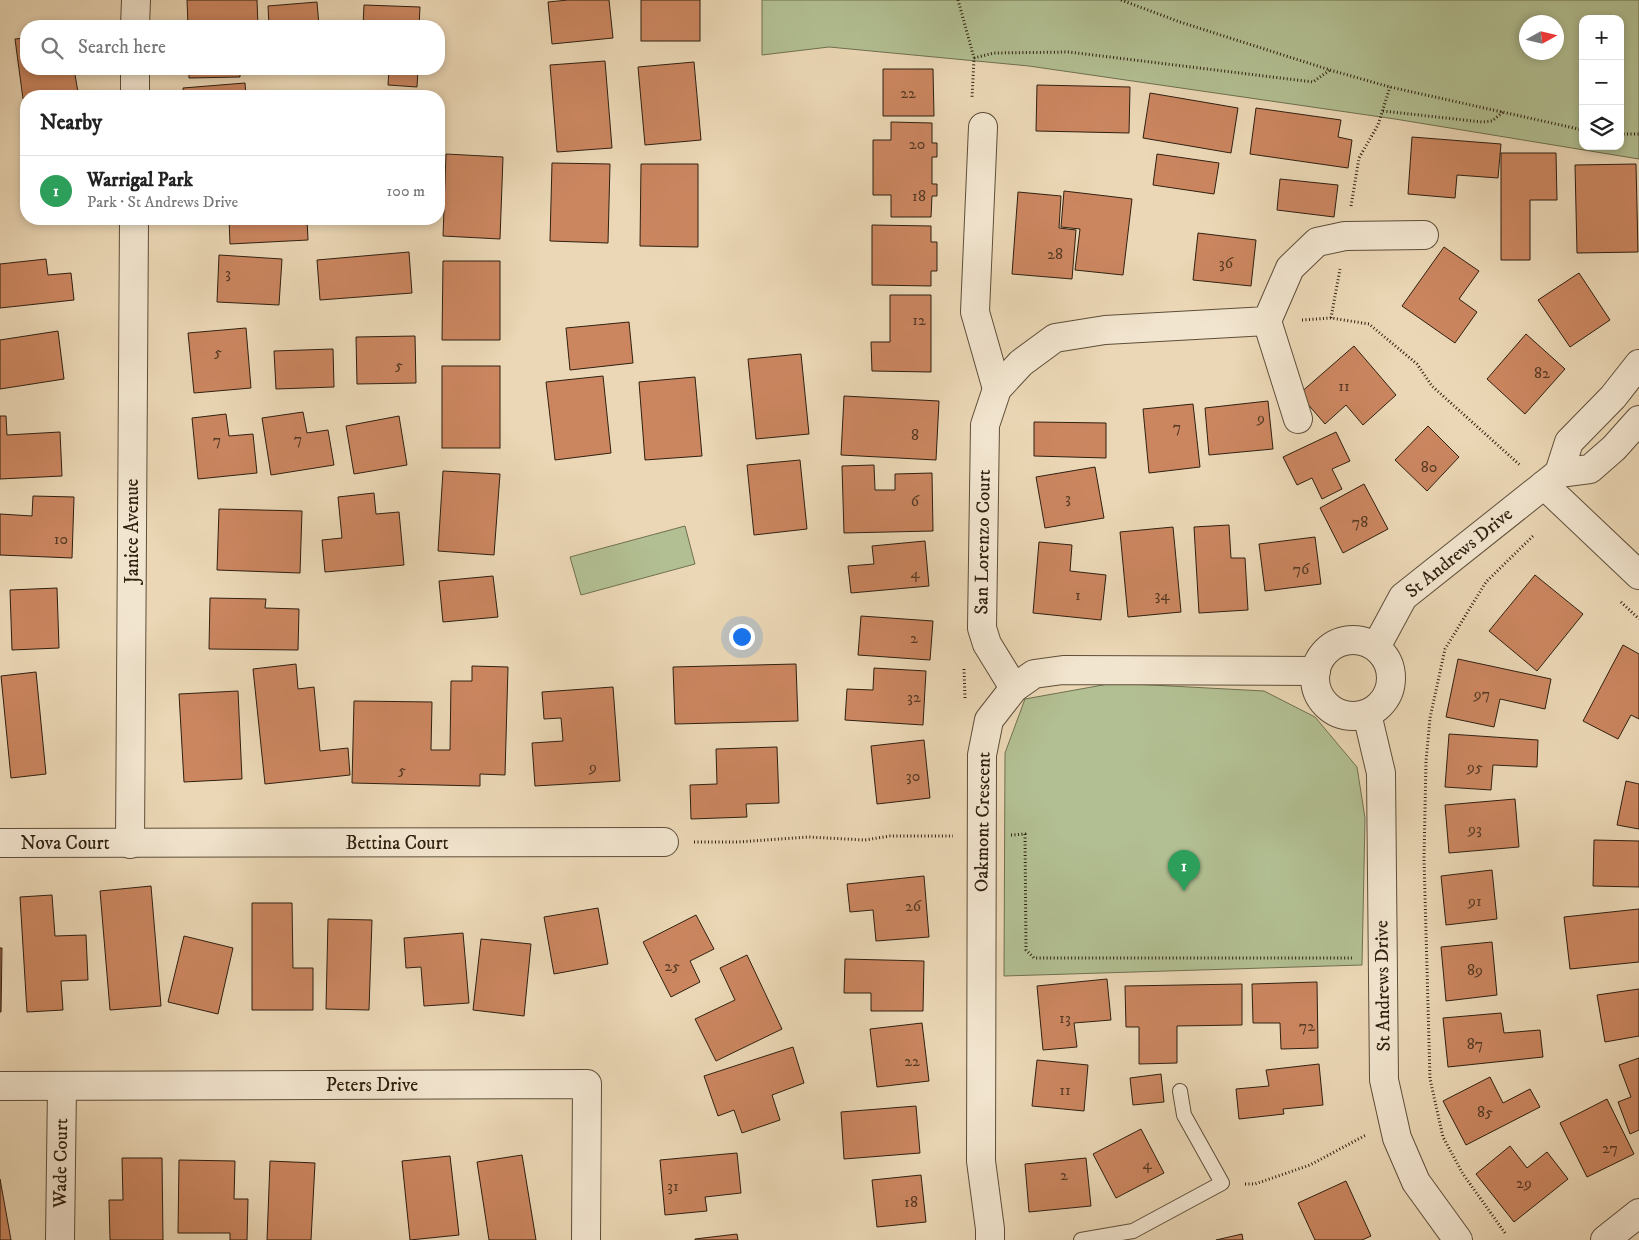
<!DOCTYPE html>
<html lang="en">
<head>
<meta charset="utf-8">
<style>
  :root { --surface:#fff; --page:#f2f2f2; --text:#222; --muted:#767676; --line:#e0e0e0; --accent:#8f2418 }
  body { margin:0; font-family:"IM FELL DW Pica",serif; background:var(--page); color:var(--text) }
  .controls { position:absolute; right:15px; top:15px; display:grid; overflow:hidden; border-radius:10px; box-shadow:0 2px 8px #0003 }
  .controls button { width:45px; height:45px; display:grid; place-items:center; padding:0; border:0; border-bottom:1px solid var(--line); background:var(--surface); color:var(--text); font:25px sans-serif }
  .compass { position:absolute; left:1519px; top:15px; width:45px; height:45px; border-radius:50%; background:var(--surface); box-shadow:0 2px 8px #0003; rotate:82deg }
  .you { position:absolute; left:741px; top:636px; width:18px; height:18px; margin:-12px; border:4px solid #fff; border-radius:50%; background:#1a73e8; box-shadow:0 0 0 8px #1a73e833 }
  .badge { display:grid; place-items:center; width:32px; height:32px; border-radius:50%; background:var(--accent); color:#fff; font-size:16px; font-weight:700 }
  .pin { position:absolute; translate:-50% -41px; filter:drop-shadow(0 1px 2px #0008) }
  .pin::after { content:''; position:absolute; top:26px; width:18px; height:15px; background:inherit; clip-path:polygon(0 0,100% 0,50% 100%) }
  .list { margin:0; padding:0; list-style:none }
  h2 { display:flex; justify-content:space-between; align-items:center; height:65px; margin:0; padding:0 20px; font-size:21px }
  h2 small { font-size:16px; font-weight:400; color:var(--muted) }
  .list li { display:grid; grid-template-columns:32px 1fr auto; gap:15px; align-items:center; box-sizing:border-box; height:70px; padding:0 20px; border-top:1px solid var(--line) }
  .list b { display:block; font-size:19px; white-space:nowrap }
  .list p { margin:0; font-size:16px; white-space:nowrap; color:var(--muted) }
  .list em { font-size:16px; font-style:normal; color:var(--muted) }
  .icon { flex:none; width:28px; height:28px; fill:none; stroke:currentColor; stroke-width:2; stroke-linecap:round; stroke-linejoin:round }
  .map { position:relative; flex:none; width:1639px; height:1240px; overflow:hidden }
  .search { position:absolute; background:var(--surface); box-shadow:0 2px 8px #0003; left:20px; top:20px; width:425px; height:55px; display:flex; align-items:center; gap:12px; box-sizing:border-box; padding:0 18px; border-radius:20px; color:var(--muted); font-size:19px }
  .panel { position:absolute; background:var(--surface); box-shadow:0 2px 8px #0003; left:20px; top:90px; width:425px; height:135px; border-radius:20px }
  .map>svg:first-child { display:block }
  .green { fill:#b2bf92; stroke:#707051; fill-rule:evenodd }
  .building { fill:#cb8660; stroke:#2f2010 }
  .lines { fill:none; stroke-linecap:round; stroke-linejoin:round }
  .lane-casing { stroke:#5e4e39; stroke-width:16 }
  .street-casing { stroke:#5e4e39; stroke-width:30 }
  .path { stroke:#2f2010; stroke-width:3; stroke-dasharray:1 2.5; stroke-linecap:butt }
  .lane { stroke:#f2e5cf; stroke-width:14 }
  .street { stroke:#f2e5cf; stroke-width:28 }
  .labels { text-anchor:middle; dominant-baseline:central; stroke-width:4.5; stroke-linejoin:round; paint-order:stroke }
  .number-label { font-size:16px; fill:#563a24 }
  .street-label { font-size:19px; fill:#2f2010; stroke:#f2e5cf }
</style>
</head>
<body>
<div class="map">
<svg width="1639" height="1240" viewBox="0 0 1639 1240">
  <rect width="100%" height="100%" fill="#ebd7b5"/>
  <filter id="stains"><feTurbulence type="fractalNoise" baseFrequency=".004" numOctaves="4"/><feColorMatrix values="0 0 0 0 .2 0 0 0 0 .09 0 0 0 0 .02 0 0 0 .5 -.17"/></filter>
  <radialGradient id="worn" r=".72"><stop offset=".6" stop-color="#630" stop-opacity="0"/><stop offset="1" stop-color="#630" stop-opacity=".3"/></radialGradient>
  <g class="green">
    <path d="M762,0H1639V159L1395,119L1029,66L829,47L762,55ZM1583,19H1620V146H1583ZM1526,22H1556V52H1526Z"/>
    <polygon points="685,526 695,564 581,595 570,557"/>
    <polygon points="1114,683 1264,691 1315,717 1357,767 1365,818 1362,965 1004,976 1005,753 1025,699"/>
  </g>
  <g class="building">
    <polygon points="187,0 257,0 258,26 188,26"/>
    <polygon points="568,0 609,0 613,38 552,44 548,2"/>
    <rect x="641" y="0" width="59" height="41"/>
    <polygon points="317,2 319,26 269,26 268,6"/>
    <polygon points="364,5 420,7 419,26 363,26"/>
    <polygon points="26,38 26,69 74,69 78,92 45,96 26,96 26,99 23,99 15,39"/>
    <polygon points="605,61 612,148 557,152 550,65"/>
    <polygon points="694,62 701,140 645,145 638,67"/>
    <polygon points="189,69 240,69 240,77 189,78"/>
    <polygon points="389,69 418,69 417,87 388,85"/>
    <polygon points="883,69 933,69 934,116 883,116"/>
    <polygon points="245,83 246,96 184,96 183,88"/>
    <polygon points="1037,85 1130,87 1129,133 1036,131"/>
    <polygon points="1150,93 1238,108 1231,153 1143,138"/>
    <polygon points="1256,108 1341,120 1338,137 1352,140 1348,168 1250,154"/>
    <polygon points="891,122 932,123 932,143 937,143 937,157 932,157 932,184 937,184 937,196 932,196 931,217 891,217 891,195 873,195 873,140 891,140"/>
    <polygon points="1412,137 1501,144 1498,178 1457,175 1455,198 1408,194"/>
    <polygon points="1501,153 1556,153 1557,200 1530,200 1530,260 1501,260"/>
    <polygon points="446,154 503,157 500,239 443,236"/>
    <polygon points="1157,154 1219,163 1214,194 1153,185"/>
    <polygon points="552,163 610,164 608,243 550,241"/>
    <polygon points="641,164 698,164 698,247 640,246"/>
    <polygon points="1636,164 1638,252 1577,253 1575,165"/>
    <polygon points="1280,179 1338,185 1334,217 1277,210"/>
    <polygon points="1064,191 1132,199 1123,275 1075,270 1080,229 1061,227"/>
    <polygon points="1018,192 1061,196 1059,228 1076,230 1072,279 1012,274"/>
    <polygon points="229,219 307,219 308,240 230,244"/>
    <polygon points="872,225 931,226 931,242 937,242 937,271 931,271 931,286 872,285"/>
    <polygon points="1198,233 1256,240 1251,286 1193,280"/>
    <polygon points="1444,247 1479,271 1459,299 1477,312 1455,343 1402,306"/>
    <polygon points="409,252 412,293 320,300 317,260"/>
    <polygon points="219,255 282,259 279,305 217,302"/>
    <polygon points="46,259 48,275 71,273 74,300 0,308 0,264"/>
    <polygon points="443,261 500,261 500,340 442,340"/>
    <polygon points="1579,273 1610,320 1570,347 1538,300"/>
    <polygon points="890,295 931,295 931,372 872,371 871,342 890,342"/>
    <polygon points="629,322 633,363 570,370 566,328"/>
    <polygon points="246,328 251,388 194,393 188,333"/>
    <polygon points="58,331 64,379 0,389 0,340"/>
    <polygon points="1526,334 1565,369 1525,414 1487,379"/>
    <polygon points="415,336 416,383 357,384 356,337"/>
    <polygon points="1354,346 1396,395 1363,425 1346,405 1325,424 1299,394"/>
    <polygon points="333,349 334,387 276,389 274,351"/>
    <polygon points="801,354 809,434 756,439 748,359"/>
    <rect x="442" y="366" width="58" height="82"/>
    <polygon points="603,376 611,453 555,460 546,382"/>
    <polygon points="695,377 702,456 645,460 639,382"/>
    <polygon points="844,396 939,401 936,460 841,455"/>
    <polygon points="1268,401 1273,449 1209,455 1205,408"/>
    <polygon points="1193,404 1200,467 1149,473 1143,409"/>
    <polygon points="303,412 307,433 328,430 334,465 271,475 262,418"/>
    <polygon points="226,414 229,436 253,434 257,473 198,479 192,418"/>
    <polygon points="0,416 6,416 7,435 60,432 62,476 0,479"/>
    <polygon points="399,416 407,465 354,474 346,426"/>
    <polygon points="1034,422 1106,423 1106,458 1034,456"/>
    <polygon points="1428,426 1459,457 1427,491 1395,460"/>
    <polygon points="1336,432 1350,461 1332,469 1342,489 1322,499 1312,478 1297,485 1283,457"/>
    <polygon points="800,460 807,529 754,535 747,465"/>
    <polygon points="874,465 875,490 895,490 895,474 932,473 933,531 844,533 842,466"/>
    <polygon points="1095,467 1104,518 1045,528 1036,477"/>
    <polygon points="443,471 500,474 494,555 438,551"/>
    <polygon points="1364,484 1388,529 1343,553 1320,508"/>
    <polygon points="374,493 376,514 399,512 404,565 325,572 322,540 342,538 338,497"/>
    <polygon points="33,496 74,497 72,558 0,555 0,514 32,516"/>
    <polygon points="219,509 302,511 300,573 217,570"/>
    <polygon points="1229,525 1231,558 1245,558 1248,610 1199,613 1194,527"/>
    <polygon points="1173,527 1181,612 1128,617 1120,532"/>
    <polygon points="1315,537 1321,584 1265,591 1259,544"/>
    <polygon points="925,541 929,586 851,593 848,566 874,564 872,546"/>
    <polygon points="1039,542 1072,545 1070,571 1106,575 1101,620 1033,613"/>
    <polygon points="1535,575 1583,614 1537,671 1489,631"/>
    <polygon points="493,576 498,617 443,622 439,581"/>
    <polygon points="57,588 59,648 12,650 10,590"/>
    <polygon points="210,598 266,599 265,608 299,609 298,650 209,649"/>
    <polygon points="861,616 933,621 930,660 858,655"/>
    <polygon points="1623,645 1639,654 1639,719 1631,715 1618,739 1583,721"/>
    <polygon points="1458,659 1551,679 1545,709 1500,699 1494,727 1446,717"/>
    <polygon points="296,664 298,689 314,687 320,751 348,748 350,775 265,784 253,669"/>
    <polygon points="796,664 798,721 675,724 673,667"/>
    <polygon points="472,666 508,667 505,775 480,774 480,786 352,783 354,701 432,702 431,750 450,750 451,681 472,681"/>
    <polygon points="874,668 926,671 923,725 845,720 847,689 873,690"/>
    <polygon points="36,672 46,774 11,778 1,676"/>
    <polygon points="613,687 620,781 535,786 532,743 563,741 561,718 544,719 542,692"/>
    <polygon points="238,691 242,779 184,782 179,694"/>
    <polygon points="1449,734 1538,740 1537,767 1493,765 1491,790 1445,787"/>
    <polygon points="924,740 930,798 877,804 871,746"/>
    <polygon points="777,747 779,803 746,804 747,817 691,819 690,785 717,784 716,749"/>
    <polygon points="1626,781 1639,784 1639,829 1617,825"/>
    <polygon points="1515,799 1519,847 1449,853 1445,805"/>
    <polygon points="1594,840 1639,841 1639,887 1593,886"/>
    <polygon points="1492,870 1497,919 1446,925 1441,876"/>
    <polygon points="924,876 929,937 876,941 873,910 850,912 847,884"/>
    <polygon points="151,886 161,1006 110,1010 100,891"/>
    <polygon points="52,895 55,936 86,935 88,980 61,981 63,1010 27,1012 20,897"/>
    <polygon points="252,903 292,903 293,968 313,968 313,1010 252,1010"/>
    <polygon points="598,908 608,964 554,974 544,917"/>
    <polygon points="1639,909 1639,962 1570,969 1564,917"/>
    <polygon points="696,915 714,949 690,961 700,982 671,997 643,942"/>
    <polygon points="328,919 372,920 369,1010 326,1009"/>
    <polygon points="463,933 469,1003 424,1006 421,967 406,968 404,938"/>
    <polygon points="184,936 233,948 218,1014 168,1002"/>
    <polygon points="481,939 531,944 524,1016 473,1010"/>
    <polygon points="1492,942 1497,995 1446,1001 1441,947"/>
    <polygon points="0,948 2,948 1,1012 0,1012"/>
    <polygon points="747,955 782,1029 716,1061 695,1019 735,1000 720,968"/>
    <polygon points="845,959 924,961 923,1011 871,1011 871,993 844,993"/>
    <polygon points="1107,979 1111,1020 1074,1023 1077,1047 1043,1050 1037,986"/>
    <polygon points="1317,982 1318,1048 1281,1049 1280,1023 1253,1023 1252,984"/>
    <polygon points="1242,984 1242,1025 1177,1026 1177,1063 1139,1064 1139,1027 1126,1027 1125,986"/>
    <polygon points="1639,989 1639,1036 1605,1042 1597,995"/>
    <polygon points="1501,1013 1504,1033 1540,1030 1543,1057 1448,1067 1443,1018"/>
    <polygon points="922,1023 929,1081 877,1087 870,1029"/>
    <polygon points="793,1047 804,1083 772,1095 780,1120 742,1133 734,1110 718,1116 704,1076"/>
    <polygon points="1639,1058 1639,1130 1630,1134 1618,1102 1631,1097 1619,1065"/>
    <polygon points="1037,1060 1088,1065 1084,1111 1032,1106"/>
    <polygon points="1319,1064 1323,1105 1283,1109 1284,1114 1239,1119 1236,1089 1269,1086 1266,1070"/>
    <polygon points="1161,1074 1164,1102 1133,1105 1130,1078"/>
    <polygon points="1490,1077 1503,1103 1530,1089 1540,1107 1466,1145 1443,1101"/>
    <polygon points="1607,1099 1634,1154 1587,1177 1560,1123"/>
    <polygon points="916,1106 920,1153 844,1159 841,1112"/>
    <polygon points="1141,1129 1164,1173 1116,1198 1093,1154"/>
    <polygon points="1510,1146 1527,1168 1547,1152 1568,1179 1514,1222 1476,1174"/>
    <polygon points="737,1153 741,1193 705,1197 707,1211 665,1215 660,1160"/>
    <polygon points="522,1155 536,1240 489,1240 477,1162"/>
    <polygon points="450,1156 459,1235 410,1240 402,1161"/>
    <polygon points="122,1158 162,1158 163,1240 110,1240 109,1200 123,1200"/>
    <polygon points="1086,1158 1091,1206 1029,1212 1025,1164"/>
    <polygon points="179,1160 235,1161 234,1199 248,1199 247,1240 230,1240 230,1233 178,1233"/>
    <polygon points="270,1161 315,1163 311,1240 267,1240"/>
    <polygon points="921,1175 926,1222 877,1227 872,1180"/>
    <polygon points="0,1179 11,1240 0,1240"/>
    <polygon points="1346,1181 1371,1236 1362,1240 1315,1240 1298,1203"/>
    <polygon points="737,1234 738,1240 695,1240 695,1239"/>
    <polygon points="1242,1234 1243,1240 1216,1240"/>
  </g>
  <g class="lines">
    <defs>
      <polyline id="lane" points="1081,1240 1133,1231 1222,1183 1184,1115 1180,1091"/>
      <g id="street">
        <polyline points="135,26 136,0"/>
        <polyline points="135,96 135,69"/>
        <polyline points="983,127 975,312 997,389"/>
        <polyline points="1267,321 1298,419"/>
        <polyline points="1559,473 1569,442 1613,397 1639,364"/>
        <polyline points="1544,485 1639,575"/>
        <circle cx="1353" cy="678" r="38"/>
        <polyline points="1376,647 1403,597 1559,473 1590,469 1614,448 1639,420"/>
        <polyline points="1014,688 987,644 982,628 985,425 997,389 1021,363 1055,338 1105,330 1267,321 1290,268 1317,242 1345,236 1424,235"/>
        <polyline points="1367,714 1381,773 1384,1080 1397,1138 1416,1182 1458,1240"/>
        <polyline points="0,843 664,842"/>
        <polyline points="130,844 134,219"/>
        <polyline points="0,1086 587,1084 586,1240"/>
        <polyline points="60,1240 62,1086"/>
        <polyline points="990,1240 990,1229 981,1161 982,755 989,720 1014,688 1034,674 1063,670 1316,671"/>
        <polyline points="1605,1240 1639,1213"/>
      </g>
    </defs>
    <use href="#lane" class="lane-casing"/>
    <use href="#street" class="street-casing"/>
    <g class="path">
      <polyline points="958,0 974,58 972,98"/>
      <polyline points="1121,0 1180,22 1330,70 1390,87 1583,130"/>
      <polyline points="974,58 994,53 1069,52 1313,82 1330,70"/>
      <polyline points="1383,111 1482,122 1492,121 1503,112"/>
      <polyline points="1620,134 1639,134"/>
      <polyline points="1351,206 1359,158 1378,125 1390,87"/>
      <polyline points="1331,318 1340,269"/>
      <polyline points="1302,320 1331,318 1369,324 1417,364 1432,386 1521,466"/>
      <polyline points="1621,602 1639,619"/>
      <polyline points="964,669 965,698"/>
      <polyline points="1011,835 1025,834 1026,950 1034,958 1352,958"/>
      <polyline points="694,842 738,842 808,837 865,840 890,836 953,836"/>
      <polyline points="1245,1184 1255,1184 1310,1165 1366,1135"/>
      <polyline points="1505,1233 1463,1174 1443,1137 1430,1079 1424,858 1426,761 1430,718 1445,649 1486,582 1533,536"/>
    </g>
    <use href="#lane" class="lane"/>
    <use href="#street" class="street"/>
  </g>
  <g class="labels">
    <g class="number-label">
      <text x="908" y="93">22</text>
      <text x="917" y="144">20</text>
      <text x="919" y="196">18</text>
      <text x="1055" y="254">28</text>
      <text x="1226" y="263">36</text>
      <text x="228" y="273">3</text>
      <text x="919" y="320">12</text>
      <text x="218" y="352">5</text>
      <text x="399" y="365">5</text>
      <text x="1542" y="373">82</text>
      <text x="1344" y="386">11</text>
      <text x="1261" y="418">9</text>
      <text x="1177" y="427">7</text>
      <text x="915" y="435">8</text>
      <text x="298" y="439">7</text>
      <text x="217" y="440">7</text>
      <text x="1429" y="467">80</text>
      <text x="1068" y="498">3</text>
      <text x="915" y="501">6</text>
      <text x="1360" y="522">78</text>
      <text x="61" y="539">10</text>
      <text x="1301" y="569">76</text>
      <text x="915" y="573">4</text>
      <text x="1078" y="595">1</text>
      <text x="1162" y="595">34</text>
      <text x="914" y="638">2</text>
      <text x="1482" y="694">97</text>
      <text x="914" y="697">32</text>
      <text x="593" y="767">9</text>
      <text x="1475" y="767">95</text>
      <text x="402" y="770">5</text>
      <text x="913" y="776">30</text>
      <text x="1475" y="829">93</text>
      <text x="1475" y="901">91</text>
      <text x="913" y="906">26</text>
      <text x="672" y="966">25</text>
      <text x="1475" y="970">89</text>
      <text x="1065" y="1018">13</text>
      <text x="1307" y="1026">72</text>
      <text x="1475" y="1044">87</text>
      <text x="912" y="1061">22</text>
      <text x="1065" y="1090">11</text>
      <text x="1485" y="1112">85</text>
      <text x="1610" y="1148">27</text>
      <text x="1147" y="1164">4</text>
      <text x="1064" y="1175">2</text>
      <text x="1524" y="1183">29</text>
      <text x="673" y="1186">31</text>
      <text x="911" y="1202">18</text>
    </g>
    <g class="street-label">
      <text transform="translate(132 531) rotate(-90)">Janice Avenue</text>
      <text transform="translate(983 542) rotate(-89)">San Lorenzo Court</text>
      <text transform="translate(1459 553) rotate(-39)">St Andrews Drive</text>
      <text transform="translate(983 822) rotate(-89)">Oakmont Crescent</text>
      <text x="65" y="843">Nova Court</text>
      <text x="397" y="843">Bettina Court</text>
      <text transform="translate(1383 986) rotate(-91)">St Andrews Drive</text>
      <text x="372" y="1085">Peters Drive</text>
      <text transform="translate(61 1163) rotate(-89)">Wade Court</text>
    </g>
  </g>
  <rect width="100%" height="100%" filter="url(#stains)"/>
  <rect width="100%" height="100%" fill="url(#worn)"/>
</svg>
<div class="controls">
<button>+</button>
<button>−</button>
<button><svg class="icon" aria-label="layers" viewBox="0 0 24 24"><path d="M12 4l9 5-9 5-9-5zM3 14l9 5 9-5"/></svg></button>
</div>
<svg class="compass" viewBox="-18 -18 36 36"><path d="M0-13l5 13h-10z" fill="#e53935"/><path d="M0 13l5-13h-10z" fill="#767676"/></svg>
<div class="you"></div>
<div class="pin badge" style="left:1184px;top:891px;background:#2e9e5b">1</div>
<div class="search"><svg class="icon" aria-label="search" viewBox="0 0 24 24"><circle cx="10" cy="10" r="6"/><path d="M15 15l6 6"/></svg>Search here</div>
<section class="panel">
<h2>Nearby<small></small></h2>
<ul class="list">
<li><span class="badge" style="background:#2e9e5b">1</span><div><b>Warrigal Park</b><p>Park · St Andrews Drive</p></div><em>100 m</em></li>
</ul>
</section>
</div>
</body>
</html>
